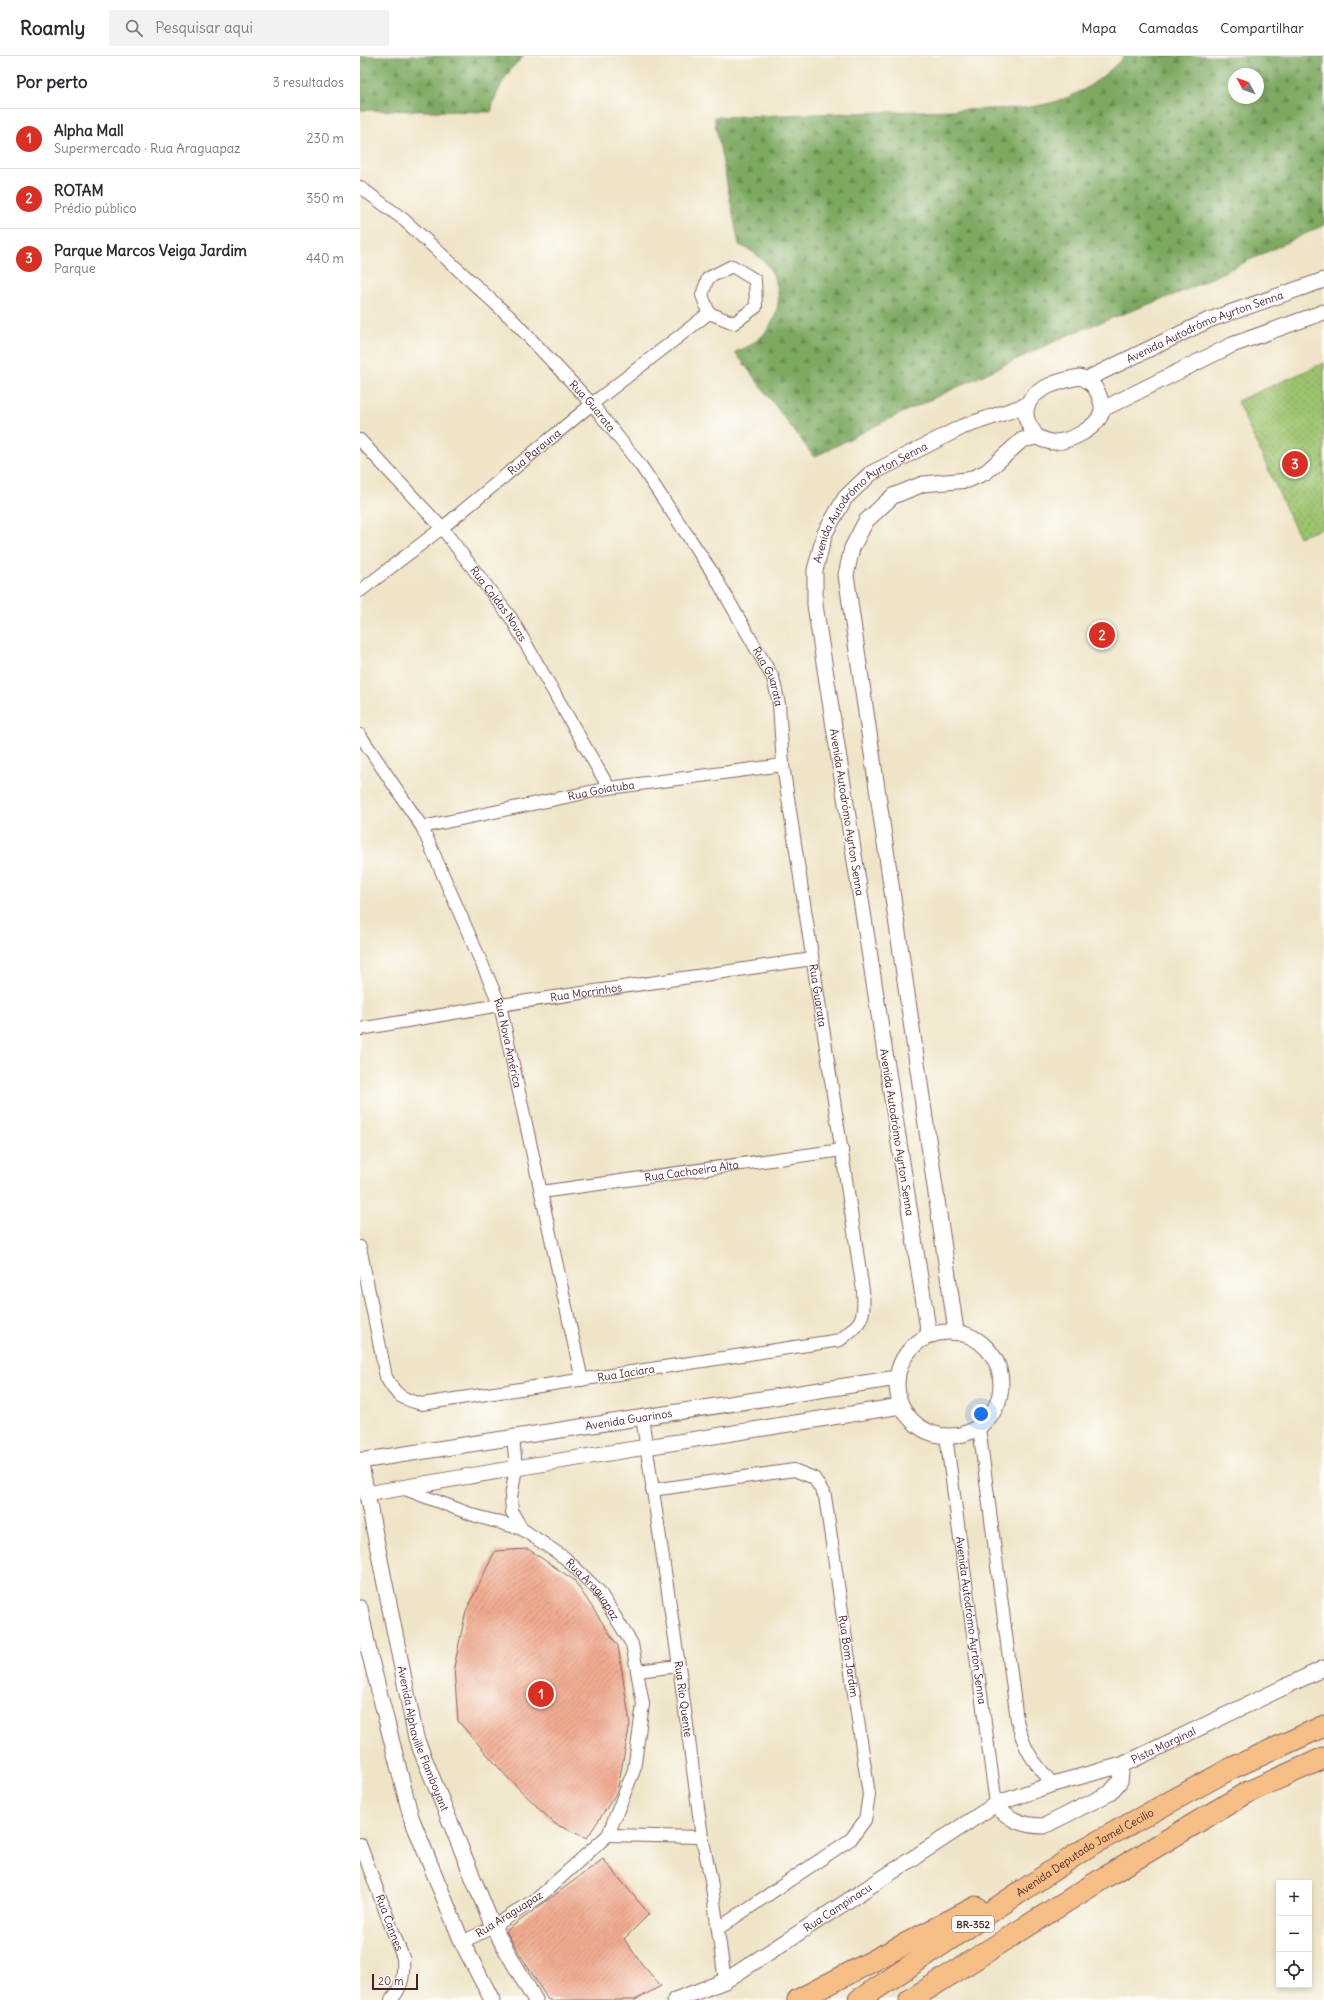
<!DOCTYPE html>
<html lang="pt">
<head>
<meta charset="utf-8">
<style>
  :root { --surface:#fff; --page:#f2f2f3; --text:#2b2b33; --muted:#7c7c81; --line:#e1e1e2; --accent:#d93025 }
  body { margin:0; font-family:Delius,sans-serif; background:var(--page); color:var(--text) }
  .controls { position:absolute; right:12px; bottom:12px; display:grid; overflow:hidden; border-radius:0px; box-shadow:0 2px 6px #0003 }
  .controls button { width:36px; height:36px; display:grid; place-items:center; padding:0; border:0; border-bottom:1px solid var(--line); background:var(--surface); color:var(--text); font:20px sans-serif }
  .compass { position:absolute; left:868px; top:12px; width:36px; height:36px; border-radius:50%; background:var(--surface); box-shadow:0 2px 6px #0003; rotate:311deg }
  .scale { position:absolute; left:12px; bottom:10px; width:46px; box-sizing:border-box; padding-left:4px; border:2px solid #4a1f2b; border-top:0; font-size:11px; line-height:14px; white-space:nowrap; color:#4a1f2b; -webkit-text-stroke:3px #fdfcf7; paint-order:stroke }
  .you { position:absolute; left:621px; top:1358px; width:14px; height:14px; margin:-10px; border:3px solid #fff; border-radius:50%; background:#1a73e8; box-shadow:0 0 0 6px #1a73e833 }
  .badge { display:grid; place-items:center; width:26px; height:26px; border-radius:50%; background:var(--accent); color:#fff; font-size:13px; font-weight:700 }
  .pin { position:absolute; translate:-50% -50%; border:2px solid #fff; box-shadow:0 1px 4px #0006 }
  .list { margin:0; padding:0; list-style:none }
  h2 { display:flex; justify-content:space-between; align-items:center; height:52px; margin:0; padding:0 16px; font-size:17px }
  h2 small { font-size:13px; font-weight:400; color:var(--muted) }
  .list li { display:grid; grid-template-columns:26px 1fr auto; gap:12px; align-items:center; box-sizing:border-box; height:60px; padding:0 16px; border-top:1px solid var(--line) }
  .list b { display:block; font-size:15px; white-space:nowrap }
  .list p { margin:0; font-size:13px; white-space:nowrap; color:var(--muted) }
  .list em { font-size:13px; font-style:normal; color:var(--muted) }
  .icon { flex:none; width:22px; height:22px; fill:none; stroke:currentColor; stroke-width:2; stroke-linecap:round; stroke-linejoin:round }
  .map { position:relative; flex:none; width:964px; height:1944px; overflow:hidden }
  header { display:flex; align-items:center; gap:24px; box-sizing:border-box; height:56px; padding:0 20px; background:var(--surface); border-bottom:1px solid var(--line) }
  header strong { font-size:19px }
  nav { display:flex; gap:22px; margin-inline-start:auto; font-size:14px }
  .search { width:280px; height:36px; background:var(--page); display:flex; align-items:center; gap:10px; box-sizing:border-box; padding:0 14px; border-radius:0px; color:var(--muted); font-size:15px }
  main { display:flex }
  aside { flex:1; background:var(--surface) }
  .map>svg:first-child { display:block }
  .forest { fill:url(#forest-firs); stroke:#646446; fill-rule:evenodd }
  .park { fill:url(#park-dots); stroke:#73714c }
  .building { fill:url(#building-hatch) }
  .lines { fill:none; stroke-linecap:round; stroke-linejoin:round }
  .minor-casing { stroke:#846462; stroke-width:14 }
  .tertiary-casing { stroke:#846462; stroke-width:17 }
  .trunk-casing { stroke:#846462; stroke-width:23 }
  .minor { stroke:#fff; stroke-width:12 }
  .tertiary { stroke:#fff; stroke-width:15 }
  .trunk { stroke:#f6be87; stroke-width:21 }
  .labels { text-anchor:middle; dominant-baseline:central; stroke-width:3.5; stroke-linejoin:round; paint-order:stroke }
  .shield { fill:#fdfcf7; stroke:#806168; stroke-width:1 }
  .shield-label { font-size:10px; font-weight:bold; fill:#4a1f2b }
  .street-label { font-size:11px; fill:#4a1f2b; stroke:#fdfcf7 }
</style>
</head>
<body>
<header>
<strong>Roamly</strong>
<div class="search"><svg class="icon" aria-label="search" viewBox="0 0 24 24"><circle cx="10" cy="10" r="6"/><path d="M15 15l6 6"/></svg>Pesquisar aqui</div>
<nav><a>Mapa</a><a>Camadas</a><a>Compartilhar</a></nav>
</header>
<main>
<aside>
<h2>Por perto<small>3 resultados</small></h2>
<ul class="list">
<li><span class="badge">1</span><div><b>Alpha Mall</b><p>Supermercado · Rua Araguapaz</p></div><em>230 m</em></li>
<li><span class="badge">2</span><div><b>ROTAM</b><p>Prédio público</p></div><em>350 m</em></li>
<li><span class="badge">3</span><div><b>Parque Marcos Veiga Jardim</b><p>Parque</p></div><em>440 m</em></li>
</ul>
</aside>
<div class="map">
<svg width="964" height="1944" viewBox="0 0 964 1944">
  <defs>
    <pattern id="forest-firs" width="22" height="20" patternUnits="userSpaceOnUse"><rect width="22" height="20" fill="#7da961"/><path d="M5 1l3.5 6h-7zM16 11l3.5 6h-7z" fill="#688950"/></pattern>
    <pattern id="park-dots" width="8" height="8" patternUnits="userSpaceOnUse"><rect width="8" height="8" fill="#9cc36e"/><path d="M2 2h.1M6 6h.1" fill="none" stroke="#819e5b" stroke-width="1.8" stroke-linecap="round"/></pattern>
    <pattern id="building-hatch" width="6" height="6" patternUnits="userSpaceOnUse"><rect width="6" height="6" fill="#f1ac91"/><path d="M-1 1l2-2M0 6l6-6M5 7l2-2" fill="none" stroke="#c58b77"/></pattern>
  </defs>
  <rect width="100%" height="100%" fill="#fdfcf7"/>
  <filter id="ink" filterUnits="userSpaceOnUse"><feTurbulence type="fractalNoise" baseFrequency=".025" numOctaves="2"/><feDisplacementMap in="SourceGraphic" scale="8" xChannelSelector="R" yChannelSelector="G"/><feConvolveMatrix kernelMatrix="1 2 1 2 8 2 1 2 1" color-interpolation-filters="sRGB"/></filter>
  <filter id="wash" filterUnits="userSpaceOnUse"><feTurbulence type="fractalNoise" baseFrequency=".012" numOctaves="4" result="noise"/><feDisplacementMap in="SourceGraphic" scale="16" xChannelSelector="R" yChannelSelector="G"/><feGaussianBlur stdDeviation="0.9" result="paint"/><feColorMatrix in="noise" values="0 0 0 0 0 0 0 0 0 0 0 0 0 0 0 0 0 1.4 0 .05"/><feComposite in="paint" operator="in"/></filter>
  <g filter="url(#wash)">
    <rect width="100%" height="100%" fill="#efe4c7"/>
    <g class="forest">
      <path d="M0,0H164C147,14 136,35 131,56L0,54Z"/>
      <path d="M765,0H964V169L824,235L715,276L527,364L454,401L375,296C430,278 434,211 379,189L354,61L664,52C712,45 731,33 765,0ZM874,18H898V42H874Z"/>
    </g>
    <polygon class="park" points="964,307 964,472 939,481 877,345"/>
    <g id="blocks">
      <g class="building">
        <polygon points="168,1493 214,1524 258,1590 270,1668 257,1736 227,1782 195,1768 148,1722 98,1665 94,1611 106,1555 135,1495"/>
        <polygon points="243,1803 289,1858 264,1883 281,1907 301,1930 275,1944 188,1944 146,1875"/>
      </g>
    </g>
  </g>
  <g filter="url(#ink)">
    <use href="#blocks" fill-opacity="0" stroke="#846462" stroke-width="1"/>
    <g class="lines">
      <defs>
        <g id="minor">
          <path id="s1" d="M0,131L43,163L151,262L232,348L281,410L354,519L413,622L419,648L423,709L503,1235C505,1264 502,1266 480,1284L62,1348C42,1343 36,1340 26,1321L0,1191"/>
          <polygon points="372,210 395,224 396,251 374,267 349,257 342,239 348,222"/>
          <path id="s2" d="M0,384L82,472L151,562L249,732"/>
          <path id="s3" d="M0,535L82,472L232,348L349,257"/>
          <path id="s4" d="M0,679L62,771L140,949L222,1324"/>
          <path id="s5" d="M62,771L249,732L423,709"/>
          <path id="s6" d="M0,973L140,949L452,903"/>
          <path id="s7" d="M181,1136L482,1094"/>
          <path id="s8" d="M282,1361L319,1610L342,1781L351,1824L365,1925"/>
          <path d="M619,1371L657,1664C664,1695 673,1705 693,1728"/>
          <path id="s9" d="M586,1380L636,1748"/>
          <polyline points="153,1381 156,1412 151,1441 152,1456 162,1473"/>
          <path id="s10" d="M42,1432L116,1460L162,1473L205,1502L239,1535L272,1588L283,1648L274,1714L248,1779L179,1841L133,1871L102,1886"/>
          <path id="s11" d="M292,1434L434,1414L454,1422L465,1440L509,1739L505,1764L491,1783L359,1872"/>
          <polyline points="277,1615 319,1610"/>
          <polyline points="248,1779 342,1781"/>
          <path id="s12" d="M0,1788L43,1902C44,1919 43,1931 31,1944"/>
        </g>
        <g id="tertiary">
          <path d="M720,321C729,324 734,329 738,337C740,342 743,350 742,355C738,372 711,385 695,386C689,387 682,383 677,381C672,374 665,365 666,356C667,333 702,324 720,321Z"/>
          <path id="s13" d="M727,323L849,264L964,224"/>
          <polyline points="743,353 872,289 964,256"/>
          <polyline points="596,1275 486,519 492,492 506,465 533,440 563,428 608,424 626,416 662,384 677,381"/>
          <circle cx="589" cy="1328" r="52"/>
          <path id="s14" d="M569,1279L455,549V514L465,477L485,442L510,418L602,371L667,349"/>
          <path id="s15" d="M0,1404L56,1682L133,1871L175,1944"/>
          <path id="s16" d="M0,1405L537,1322"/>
          <polyline points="7,1438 156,1412 541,1350"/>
          <polyline points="0,1552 9,1596 51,1761 102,1886 132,1944"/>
          <path d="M636,1748C648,1764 663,1770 684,1770L750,1737L760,1725L762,1709"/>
          <path id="s17" d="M315,1944L365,1925L636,1748L693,1728L762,1709L964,1612"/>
        </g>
        <g id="trunk">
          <polyline points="438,1944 616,1851"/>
          <path id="s18" d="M499,1944L726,1792L870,1713L964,1670"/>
          <polyline points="550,1944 745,1821 888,1736 964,1702"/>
        </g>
      </defs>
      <use href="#minor" class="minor-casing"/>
      <use href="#tertiary" class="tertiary-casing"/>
      <use href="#trunk" class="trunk-casing"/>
      <use href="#minor" class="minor"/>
      <use href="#tertiary" class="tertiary"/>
      <use href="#trunk" class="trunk"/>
    </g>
  </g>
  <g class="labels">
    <rect class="shield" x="592" y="1860" width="42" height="16" rx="3"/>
    <g class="shield-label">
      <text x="613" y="1868">BR-352</text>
    </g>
    <g class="street-label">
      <text stroke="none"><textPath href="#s13" startOffset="129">Avenida Autodrómo Ayrton Senna</textPath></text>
      <text stroke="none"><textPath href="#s1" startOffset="320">Rua Guarata</textPath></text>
      <text stroke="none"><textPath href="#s3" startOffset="223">Rua Parauna</textPath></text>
      <text stroke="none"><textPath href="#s14" startOffset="866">Avenida Autodrómo Ayrton Senna</textPath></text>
      <text stroke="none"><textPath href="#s2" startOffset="215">Rua Caldas Novas</textPath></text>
      <text stroke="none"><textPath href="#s1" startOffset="644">Rua Guarata</textPath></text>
      <text stroke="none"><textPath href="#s5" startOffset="183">Rua Goiatuba</textPath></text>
      <text transform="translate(487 756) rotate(81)">Avenida Autodrómo Ayrton Senna</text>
      <text stroke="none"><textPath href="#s6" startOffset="229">Rua Morrinhos</textPath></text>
      <text stroke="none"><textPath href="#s1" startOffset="968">Rua Guarata</textPath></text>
      <text stroke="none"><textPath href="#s4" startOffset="344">Rua Nova América</textPath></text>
      <text transform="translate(537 1076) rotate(81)">Avenida Autodrómo Ayrton Senna</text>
      <text stroke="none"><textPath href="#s7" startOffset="152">Rua Cachoeira Alta</textPath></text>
      <text transform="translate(266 1317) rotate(-9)">Rua Iaciara</text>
      <text stroke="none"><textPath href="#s16" startOffset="272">Avenida Guarinos</textPath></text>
      <text stroke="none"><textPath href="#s10" startOffset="221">Rua Araguapaz</textPath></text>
      <text stroke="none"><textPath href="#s9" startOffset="186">Avenida Autodrómo Ayrton Senna</textPath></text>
      <text stroke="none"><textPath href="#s11" startOffset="348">Rua Bom Jardim</textPath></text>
      <text stroke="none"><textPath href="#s8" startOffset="285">Rua Rio Quente</textPath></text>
      <text stroke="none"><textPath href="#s15" startOffset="286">Avenida Alphaville Flamboyant</textPath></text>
      <text stroke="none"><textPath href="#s17" startOffset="555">Pista Marginal</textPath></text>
      <text stroke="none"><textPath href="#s18" startOffset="270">Avenida Deputado Jamel Cecilio</textPath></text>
      <text stroke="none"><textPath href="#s17" startOffset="188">Rua Campinacu</textPath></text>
      <text transform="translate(149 1858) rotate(-32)">Rua Araguapaz</text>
      <text stroke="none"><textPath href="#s12" startOffset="84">Rua Cannes</textPath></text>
    </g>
  </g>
</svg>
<div class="controls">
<button>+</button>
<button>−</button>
<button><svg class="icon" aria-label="locate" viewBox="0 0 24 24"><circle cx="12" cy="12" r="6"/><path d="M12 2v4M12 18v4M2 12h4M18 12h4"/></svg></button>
</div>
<svg class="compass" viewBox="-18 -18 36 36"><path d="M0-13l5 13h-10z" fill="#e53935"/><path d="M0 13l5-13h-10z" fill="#7c7c81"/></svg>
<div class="scale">20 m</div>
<div class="you"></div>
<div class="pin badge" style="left:181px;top:1638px">1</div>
<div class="pin badge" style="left:742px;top:579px">2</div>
<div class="pin badge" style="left:935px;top:408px">3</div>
</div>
</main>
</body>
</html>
